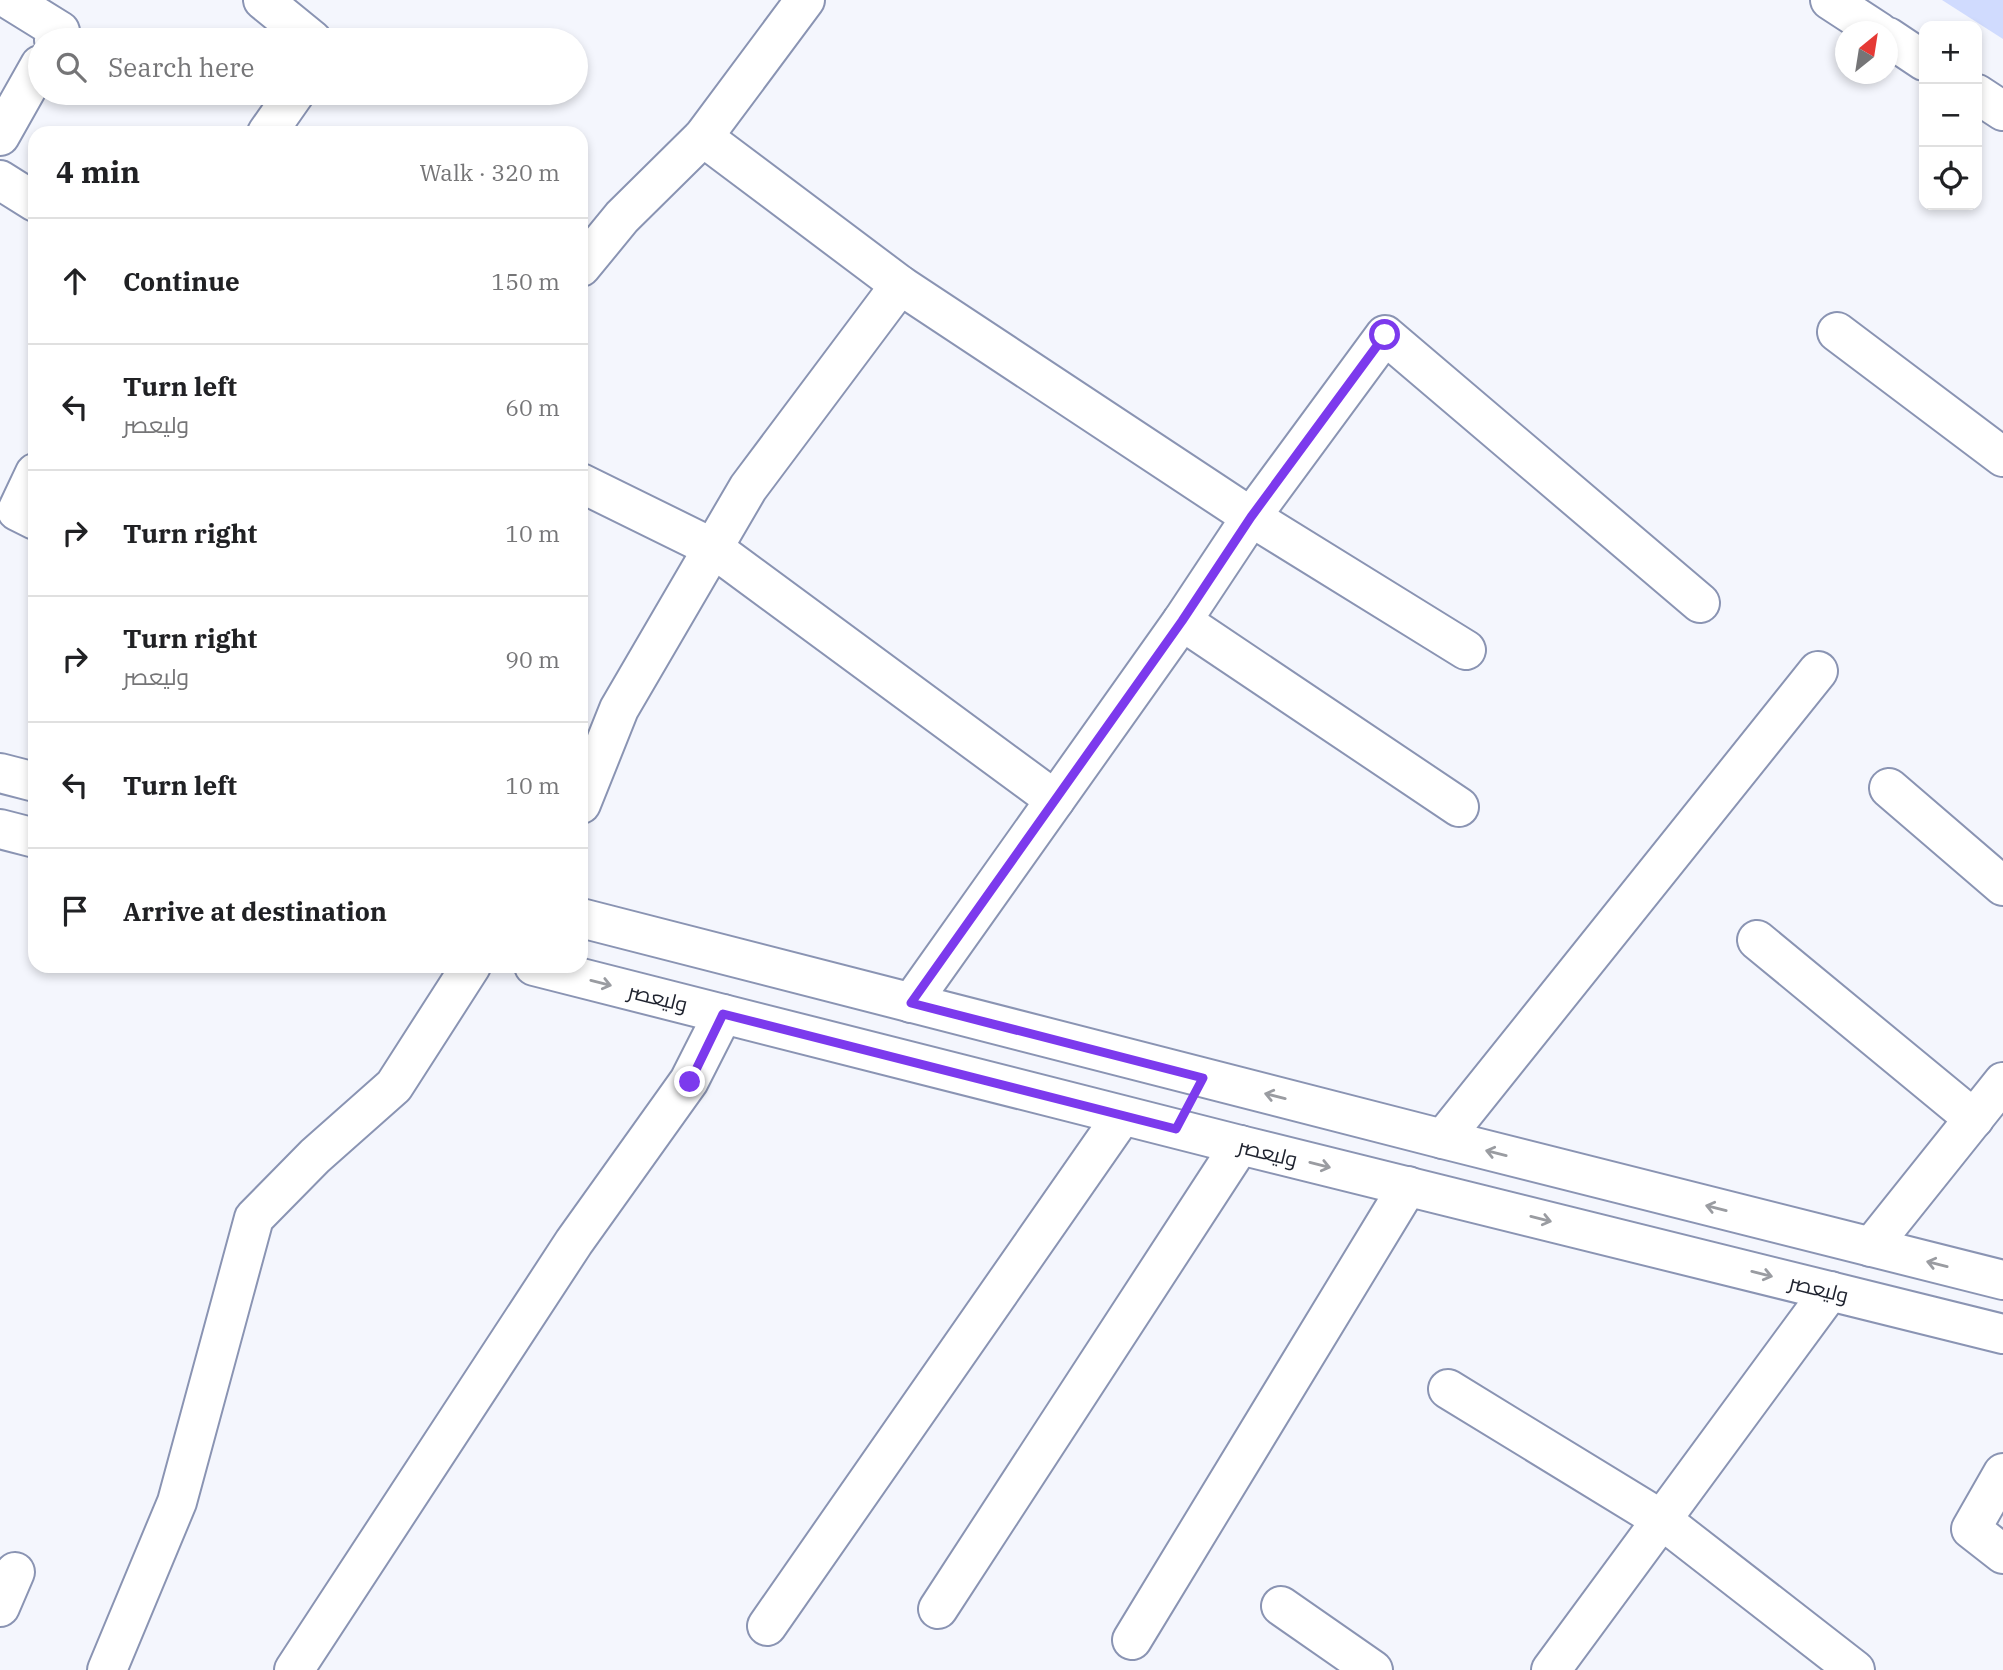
<!DOCTYPE html>
<html lang="en">
<head>
<meta charset="utf-8">
<style>
  :root { --surface:#fff; --page:#f2f2f2; --text:#202124; --muted:#757577; --line:#e0e0e0 }
  body { margin:0; font-family:"IBM Plex Serif",Cairo,serif; background:var(--page); color:var(--text) }
  .controls { position:absolute; right:21px; top:21px; display:grid; overflow:hidden; border-radius:14px; box-shadow:0 4px 10px #0003 }
  .controls button { width:63px; height:63px; display:grid; place-items:center; padding:0; border:0; border-bottom:2px solid var(--line); background:var(--surface); color:var(--text); font:35px sans-serif }
  .compass { position:absolute; left:1835px; top:21px; width:63px; height:63px; border-radius:50%; background:var(--surface); box-shadow:0 4px 10px #0003; rotate:30deg }
  .stop { position:absolute; width:21px; height:21px; margin:-16px; border:5px solid #7c3aed; border-radius:50%; background:#fff }
  .stop.end { background:#7c3aed; border-color:#fff; box-shadow:0 2px 7px #0008 }
  .list { margin:0; padding:0; list-style:none }
  h2 { display:flex; justify-content:space-between; align-items:center; height:91px; margin:0; padding:0 28px; font-size:30px }
  h2 small { font-size:23px; font-weight:400; color:var(--muted) }
  .list li { display:grid; grid-template-columns:46px 1fr auto; gap:21px; align-items:center; box-sizing:border-box; height:126px; padding:0 28px; border-top:2px solid var(--line) }
  .list b { display:block; font-size:26px; white-space:nowrap }
  .list p { margin:0; font-size:23px; white-space:nowrap; color:var(--muted) }
  .list em { font-size:23px; font-style:normal; color:var(--muted) }
  .icon { flex:none; width:38px; height:38px; fill:none; stroke:currentColor; stroke-width:2; stroke-linecap:round; stroke-linejoin:round }
  .map { position:relative; flex:none; width:2003px; height:1670px; overflow:hidden }
  .search { position:absolute; background:var(--surface); box-shadow:0 4px 10px #0003; left:28px; top:28px; width:560px; height:77px; display:flex; align-items:center; gap:18px; box-sizing:border-box; padding:0 24px; border-radius:38px; color:var(--muted); font-size:26px }
  .panel { position:absolute; background:var(--surface); box-shadow:0 4px 10px #0003; left:28px; top:126px; width:560px; height:847px; border-radius:21px }
  .map>svg:first-child { display:block }
  .green { fill:#d0dbfe }
  .lines { fill:none; stroke-linecap:round; stroke-linejoin:round }
  .street-casing { stroke:#8a94b3; stroke-width:42 }
  .secondary-casing { stroke:#8a94b3; stroke-width:42 }
  .street { stroke:#fff; stroke-width:38 }
  .secondary { stroke:#fff; stroke-width:38 }
  .oneway { stroke:#9a9ca1 }
  .route { stroke:#7c3aed; stroke-width:9 }
  .labels { text-anchor:middle; dominant-baseline:central; stroke-width:7; stroke-linejoin:round; paint-order:stroke }
  .street-label { font-size:21px; fill:#1e222e; stroke:#fff }
</style>
</head>
<body>
<div class="map">
<svg width="2003" height="1670" viewBox="0 0 2003 1670">
  <rect width="100%" height="100%" fill="#f4f6fd"/>
  <polygon class="green" points="1942,0 2003,0 2003,39"/>
  <g class="lines">
    <defs>
      <g id="street">
        <polyline points="10,0 60,31 54,40"/>
        <polyline points="263,0 312,40"/>
        <polyline points="1830,0 1879,32"/>
        <polyline points="1888,37 1924,61"/>
        <polyline points="1977,94 2003,111"/>
        <polyline points="267,133 295,93"/>
        <polyline points="0,136 40,65"/>
        <polyline points="703,137 900,285 1251,517 1466,650"/>
        <polyline points="0,180 35,202"/>
        <polyline points="581,267 622,217 703,137 805,0"/>
        <polyline points="1837,332 2003,457"/>
        <polyline points="35,473 17,511 35,520"/>
        <polyline points="581,483 713,548 1055,800"/>
        <polyline points="1182,621 1459,807"/>
        <polyline points="1889,788 2003,886"/>
        <polyline points="581,804 619,709 748,488 900,285"/>
        <polyline points="1757,940 1974,1119"/>
        <polyline points="911,1003 1182,621 1251,517 1385,335 1700,603"/>
        <polyline points="1443,1139 1818,671"/>
        <polyline points="1871,1247 2003,1082"/>
        <polyline points="1448,1389 1662,1520 1855,1670"/>
        <polyline points="2003,1473 1971,1529 2003,1554"/>
        <polyline points="1281,1606 1373,1670"/>
        <polyline points="0,1607 15,1572"/>
        <polyline points="938,1609 1240,1145"/>
        <polyline points="767,1626 1122,1116"/>
        <polyline points="1132,1640 1408,1186"/>
        <polyline points="107,1670 177,1502 254,1218 315,1156 394,1086 471,966"/>
        <polyline points="294,1670 574,1242 689,1081 723,1014"/>
        <polyline points="1551,1670 1830,1291"/>
      </g>
      <g id="secondary">
        <polyline points="0,773 35,782"/>
        <polyline points="0,829 35,838"/>
        <polyline points="581,918 1443,1139 2003,1280"/>
        <polyline points="534,966 1240,1145 2003,1334"/>
      </g>
    </defs>
    <use href="#street" class="street-casing"/>
    <use href="#secondary" class="secondary-casing"/>
    <use href="#street" class="street"/>
    <use href="#secondary" class="secondary"/>
  </g>
  <defs><path id="oneway-shaft" d="M-6 0H5M1.5-3L5.5 0L1.5 3" fill="none" stroke-width="1.6" stroke-linecap="round" stroke-linejoin="round" transform="scale(1.75)"/></defs>
  <g class="oneway">
    <use href="#oneway-shaft" transform="translate(601 983) rotate(14)"/>
    <use href="#oneway-shaft" transform="translate(1275 1096) rotate(-166)"/>
    <use href="#oneway-shaft" transform="translate(1496 1153) rotate(-166)"/>
    <use href="#oneway-shaft" transform="translate(1320 1165) rotate(14)"/>
    <use href="#oneway-shaft" transform="translate(1716 1208) rotate(-166)"/>
    <use href="#oneway-shaft" transform="translate(1541 1219) rotate(14)"/>
    <use href="#oneway-shaft" transform="translate(1937 1264) rotate(-166)"/>
    <use href="#oneway-shaft" transform="translate(1762 1274) rotate(14)"/>
  </g>
  <g class="lines">
    <polyline class="route" points="690,1082 723,1014 1176,1129 1203,1078 911,1003 1182,621 1251,517 1385,335"/>
  </g>
  <g class="labels">
    <g class="street-label">
      <text transform="translate(658 997) rotate(14)">ولیعصر</text>
      <text transform="translate(1268 1152) rotate(14)">ولیعصر</text>
      <text transform="translate(1819 1288) rotate(14)">ولیعصر</text>
    </g>
  </g>
</svg>
<div class="controls">
<button>+</button>
<button>−</button>
<button><svg class="icon" aria-label="locate" viewBox="0 0 24 24"><circle cx="12" cy="12" r="6"/><path d="M12 2v4M12 18v4M2 12h4M18 12h4"/></svg></button>
</div>
<svg class="compass" viewBox="-18 -18 36 36"><path d="M0-13l5 13h-10z" fill="#e53935"/><path d="M0 13l5-13h-10z" fill="#757577"/></svg>
<div class="stop" style="left:1385px;top:335px"></div>
<div class="stop end" style="left:690px;top:1082px"></div>
<div class="search"><svg class="icon" aria-label="search" viewBox="0 0 24 24"><circle cx="10" cy="10" r="6"/><path d="M15 15l6 6"/></svg>Search here</div>
<section class="panel">
<h2>4 min<small>Walk · 320 m</small></h2>
<ul class="list">
<li><svg class="icon" aria-label="ahead" viewBox="0 0 24 24"><path d="M12 20V5M6 11l6-6 6 6"/></svg><div><b>Continue</b></div><em>150 m</em></li>
<li><svg class="icon" aria-label="left" viewBox="0 0 24 24"><path d="M17 20v-9H6M10 6l-5 5 5 5"/></svg><div><b>Turn left</b><p>ولیعصر</p></div><em>60 m</em></li>
<li><svg class="icon" aria-label="right" viewBox="0 0 24 24"><path d="M7 20v-9h11M14 6l5 5-5 5"/></svg><div><b>Turn right</b></div><em>10 m</em></li>
<li><svg class="icon" aria-label="right" viewBox="0 0 24 24"><path d="M7 20v-9h11M14 6l5 5-5 5"/></svg><div><b>Turn right</b><p>ولیعصر</p></div><em>90 m</em></li>
<li><svg class="icon" aria-label="left" viewBox="0 0 24 24"><path d="M17 20v-9H6M10 6l-5 5 5 5"/></svg><div><b>Turn left</b></div><em>10 m</em></li>
<li><svg class="icon" aria-label="arrive" viewBox="0 0 24 24"><path d="M6 21V4h12l-3 4 3 4H6"/></svg><div><b>Arrive at destination</b></div></li>
</ul>
</section>
</div>
</body>
</html>
